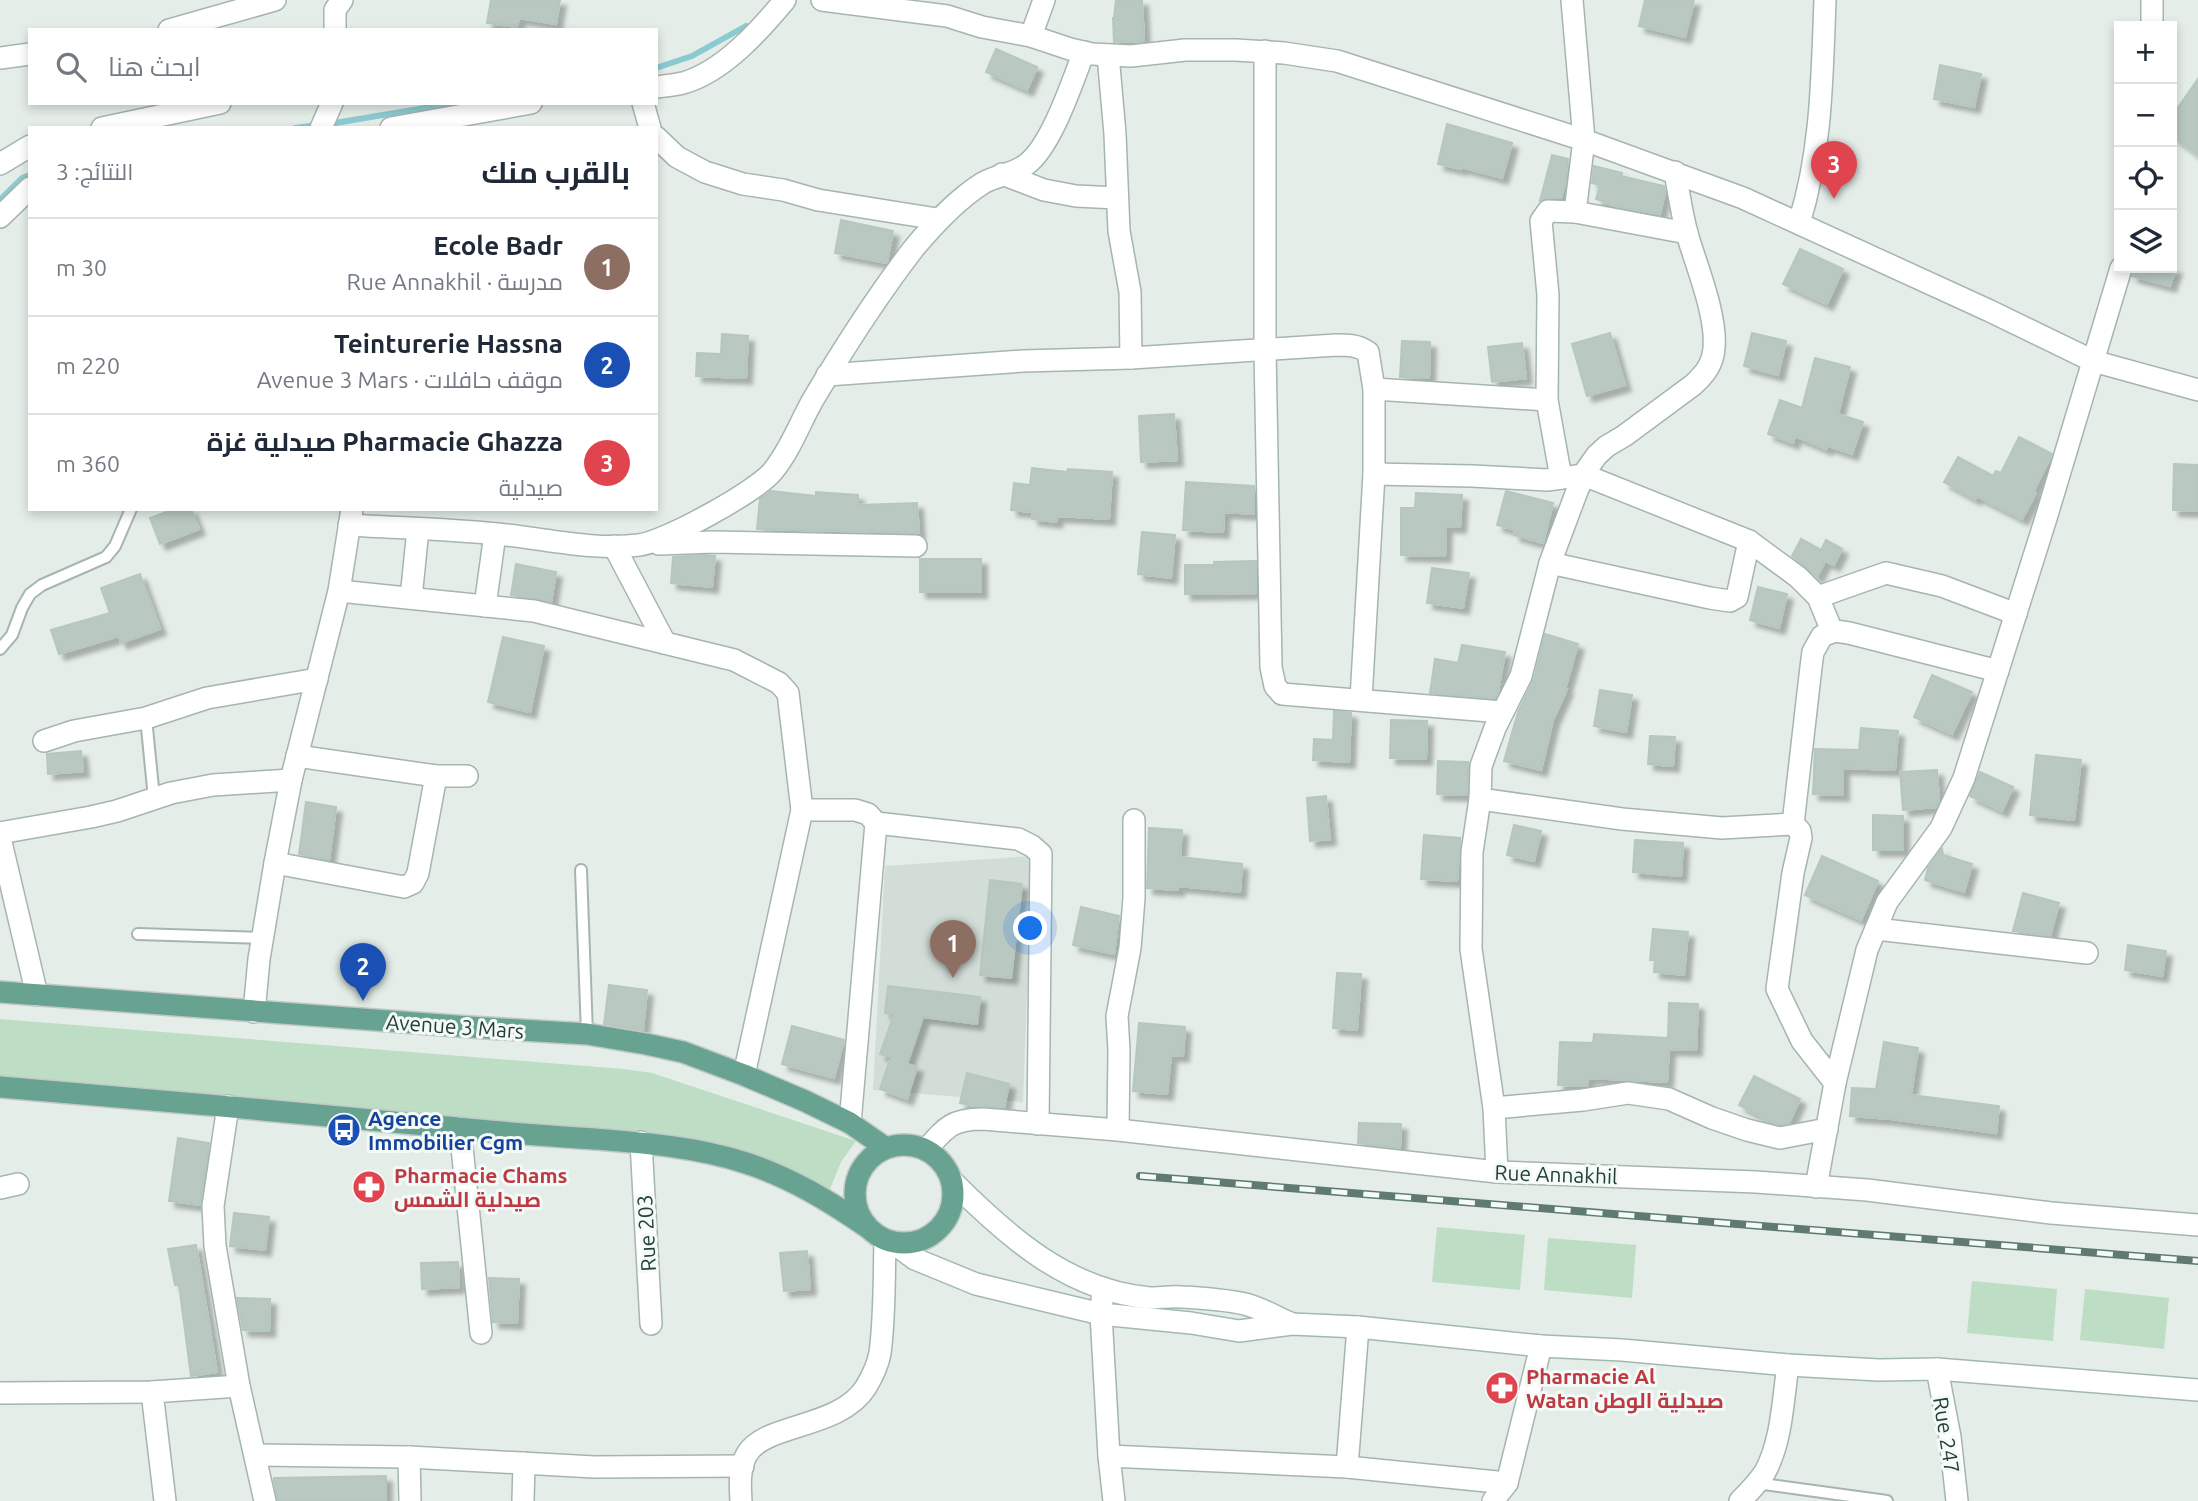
<!DOCTYPE html>
<html lang="ar">
<head>
<meta charset="utf-8">
<style>
  :root { --surface:#fff; --page:#f2f2f3; --text:#1f2937; --muted:#747a83; --line:#e0e1e3; --accent:#2563eb }
  body { margin:0; font-family:Ubuntu,Cairo,sans-serif; background:var(--page); color:var(--text); direction:rtl }
  .controls { position:absolute; right:21px; top:21px; display:grid; overflow:hidden; border-radius:0px; box-shadow:0 4px 10px #0003 }
  .controls button { width:63px; height:63px; display:grid; place-items:center; padding:0; border:0; border-bottom:2px solid var(--line); background:var(--surface); color:var(--text); font:35px sans-serif }
  .you { position:absolute; left:1031px; top:929px; width:24px; height:24px; margin:-18px; border:5px solid #fff; border-radius:50%; background:#1a73e8; box-shadow:0 0 0 10px #1a73e833 }
  .badge { display:grid; place-items:center; width:46px; height:46px; border-radius:50%; background:var(--accent); color:#fff; font-size:23px; font-weight:700 }
  .pin { position:absolute; translate:-50% -58px; filter:drop-shadow(0 2px 4px #0008) }
  .pin::after { content:''; position:absolute; top:37px; width:24px; height:21px; background:inherit; clip-path:polygon(0 0,100% 0,50% 100%) }
  .list { margin:0; padding:0; list-style:none }
  h2 { display:flex; justify-content:space-between; align-items:center; height:91px; margin:0; padding:0 28px; font-size:30px }
  h2 small { font-size:23px; font-weight:400; color:var(--muted) }
  .list li { display:grid; grid-template-columns:46px 1fr auto; gap:21px; align-items:center; box-sizing:border-box; height:98px; padding:0 28px; border-top:2px solid var(--line) }
  .list b { display:block; font-size:26px; white-space:nowrap }
  .list p { margin:0; font-size:23px; white-space:nowrap; color:var(--muted) }
  .list em { font-size:23px; font-style:normal; color:var(--muted) }
  .icon { flex:none; width:38px; height:38px; fill:none; stroke:currentColor; stroke-width:2; stroke-linecap:round; stroke-linejoin:round }
  .map { position:relative; flex:none; width:2198px; height:1501px; overflow:hidden; direction:ltr }
  .search { position:absolute; background:var(--surface); box-shadow:0 4px 10px #0003; left:28px; top:28px; width:630px; height:77px; display:flex; align-items:center; gap:18px; box-sizing:border-box; padding:0 24px; border-radius:0px; color:var(--muted); font-size:26px }
  .panel { position:absolute; background:var(--surface); box-shadow:0 4px 10px #0003; left:28px; top:126px; width:630px; height:385px; border-radius:0px; direction:rtl }
  .map>svg:first-child { display:block }
  .built { fill:#d2ddd7 }
  .green { fill:#bddec4 }
  .lines { fill:none; stroke-linecap:round; stroke-linejoin:round }
  .stream { stroke:#8ccad2; stroke-width:6 }
  .building { fill:#b9c8c1; stroke:#b6c7bf; stroke-width:2; filter:url(#shadow) }
  .service-casing { stroke:#a6b5af; stroke-width:14 }
  .minor-casing { stroke:#a6b5af; stroke-width:24 }
  .tertiary-casing { stroke:#a6b5af; stroke-width:24 }
  .secondary-casing { stroke:#a2b9b0; stroke-width:24 }
  .primary-casing { stroke:#c1c9c7; stroke-width:24 }
  .service { stroke:#fff; stroke-width:10 }
  .minor { stroke:#fff; stroke-width:21 }
  .tertiary { stroke:#fff; stroke-width:21 }
  .secondary { stroke:#fff; stroke-width:21 }
  .primary { stroke:#68a291; stroke-width:21 }
  .rail-casing { stroke:#5e7a71; stroke-width:8 }
  .rail { stroke:#f4faf7; stroke-width:5; stroke-dasharray:16; stroke-linecap:butt }
  .labels { text-anchor:middle; dominant-baseline:central; stroke-width:6; stroke-linejoin:round; paint-order:stroke }
  .street-label { font-size:21px; fill:#233f36; stroke:#f4faf7 }
  .transit-label { font-size:21px; font-weight:bold; fill:#164399; stroke:#f4faf7; text-anchor:start }
  .health-label { font-size:21px; font-weight:bold; fill:#be3a42; stroke:#f4faf7; text-anchor:start }
</style>
</head>
<body>
<div class="map">
<svg width="2198" height="1501" viewBox="0 0 2198 1501">
  <defs>
    <filter id="shadow"><feDropShadow dx="6" dy="6" stdDeviation="2" flood-color="#0004"/></filter>
  </defs>
  <rect width="100%" height="100%" fill="#e4ede8"/>
  <polygon class="built" points="1032,856 1023,1102 873,1090 885,866"/>
  <g class="green">
    <polygon points="0,1019 623,1069 652,1073 856,1141 841,1162 830,1189 758,1157 0,1079"/>
    <polygon points="1437,1227 1525,1235 1520,1290 1432,1282"/>
    <polygon points="1548,1238 1636,1245 1632,1298 1544,1290"/>
    <polygon points="1972,1281 2057,1289 2053,1341 1967,1333"/>
    <polygon points="2085,1289 2169,1298 2164,1349 2080,1340"/>
  </g>
  <g class="lines">
    <g class="stream">
      <polyline points="656,68 692,56 746,26"/>
      <polyline points="329,124 455,103"/>
      <polyline points="295,128 318,125"/>
      <polyline points="0,200 22,178 30,175"/>
    </g>
  </g>
  <g class="building">
    <polygon points="491,0 560,0 556,24 519,18 517,27 487,23"/>
    <polygon points="1116,0 1142,0 1144,41 1114,42 1113,18 1114,18"/>
    <polygon points="1645,0 1694,0 1685,37 1639,26"/>
    <polygon points="996,49 1037,67 1027,90 986,72"/>
    <polygon points="1940,65 1981,74 1974,107 1934,99"/>
    <polygon points="2198,79 2198,155 2172,136 2178,128 2172,124 2172,116"/>
    <polygon points="1447,124 1512,143 1502,178 1461,167 1461,169 1438,164"/>
    <polygon points="1552,155 1568,159 1565,184 1561,198 1548,198 1540,201"/>
    <polygon points="1594,166 1622,173 1621,176 1664,186 1665,192 1660,214 1618,207 1596,199 1600,185 1592,183"/>
    <polygon points="841,220 893,231 887,263 835,253"/>
    <polygon points="1800,249 1843,269 1827,304 1783,284"/>
    <polygon points="2134,268 2176,268 2170,286 2132,276"/>
    <polygon points="1610,333 1625,385 1587,396 1572,344"/>
    <polygon points="1752,333 1786,341 1778,375 1744,366"/>
    <polygon points="722,334 748,336 746,378 696,376 697,353 721,354"/>
    <polygon points="1402,341 1430,342 1429,378 1400,377"/>
    <polygon points="1522,343 1526,378 1492,382 1488,347"/>
    <polygon points="1815,358 1850,367 1838,414 1863,422 1852,454 1828,446 1826,449 1795,436 1793,443 1768,434 1780,400 1802,408"/>
    <polygon points="1174,414 1177,460 1141,462 1139,416"/>
    <polygon points="2019,437 2052,454 2033,492 2036,493 2022,519 1977,496 1975,499 1944,482 1958,457 1993,476 1996,471 2001,473"/>
    <polygon points="2174,464 2198,465 2198,511 2173,510"/>
    <polygon points="1032,468 1067,472 1068,469 1112,472 1109,519 1057,516 1056,522 1032,519 1033,512 1011,510 1014,483 1030,485"/>
    <polygon points="1186,482 1254,486 1254,514 1224,512 1223,532 1183,530"/>
    <polygon points="771,491 816,496 816,492 858,495 858,505 917,503 919,533 757,529 760,499"/>
    <polygon points="1506,491 1553,503 1543,543 1514,535 1515,530 1497,525"/>
    <polygon points="1416,493 1462,495 1460,527 1446,526 1445,556 1401,555 1401,508 1415,508"/>
    <polygon points="174,509 191,509 199,529 160,544 150,518"/>
    <polygon points="1142,532 1175,535 1171,578 1138,574"/>
    <polygon points="1801,539 1821,550 1826,540 1842,549 1834,565 1825,561 1817,577 1792,556"/>
    <polygon points="704,555 715,556 712,587 671,583 673,557"/>
    <rect x="920" y="559" width="61" height="33"/>
    <polygon points="1256,561 1256,593 1185,594 1185,565 1214,565 1214,562"/>
    <polygon points="516,564 556,572 551,602 511,595"/>
    <polygon points="1432,568 1469,573 1463,608 1427,603"/>
    <polygon points="140,574 160,629 121,643 119,636 59,654 51,630 110,613 101,588"/>
    <polygon points="1758,587 1787,594 1779,628 1750,620"/>
    <polygon points="1545,634 1578,644 1565,689 1567,689 1553,720 1541,770 1504,761 1518,712 1534,679"/>
    <polygon points="503,637 544,646 530,712 488,702"/>
    <polygon points="1462,645 1505,652 1498,692 1495,698 1430,693 1435,659 1458,663"/>
    <polygon points="1932,675 1972,692 1952,734 1914,717"/>
    <polygon points="1600,690 1632,695 1626,732 1594,726"/>
    <polygon points="1334,711 1351,713 1349,762 1313,760 1314,739 1333,740"/>
    <polygon points="1391,720 1427,721 1426,759 1390,758"/>
    <polygon points="1861,728 1898,731 1895,770 1843,768 1843,795 1813,794 1815,749 1859,750"/>
    <polygon points="1650,736 1675,737 1673,766 1648,764"/>
    <polygon points="81,751 83,771 48,774 47,754"/>
    <polygon points="2036,755 2081,760 2074,820 2030,815"/>
    <polygon points="1438,761 1468,762 1467,795 1437,794"/>
    <polygon points="1937,770 1939,801 1936,807 1903,810 1900,772"/>
    <polygon points="1980,772 2013,787 2002,811 1970,796"/>
    <polygon points="1326,796 1330,839 1310,841 1307,798"/>
    <polygon points="306,802 336,807 329,860 299,854"/>
    <polygon points="1873,815 1903,816 1903,850 1873,850"/>
    <polygon points="1514,825 1541,831 1534,861 1507,855"/>
    <polygon points="1149,828 1182,830 1180,857 1242,864 1240,892 1178,886 1178,890 1147,888"/>
    <polygon points="1424,835 1460,838 1457,881 1421,879"/>
    <polygon points="1635,840 1683,843 1681,876 1633,872"/>
    <polygon points="1942,849 1943,855 1972,864 1964,892 1925,880 1928,868"/>
    <polygon points="1822,856 1878,881 1861,920 1805,895"/>
    <polygon points="990,880 1022,884 1011,978 980,975"/>
    <polygon points="2023,893 2059,903 2050,936 2013,931"/>
    <polygon points="1081,907 1119,916 1114,954 1073,945"/>
    <polygon points="1653,929 1688,932 1684,975 1654,972 1655,960 1650,960"/>
    <polygon points="2128,945 2166,951 2162,976 2125,970"/>
    <polygon points="1337,973 1361,974 1357,1030 1333,1028"/>
    <polygon points="609,985 647,990 643,1030 604,1024"/>
    <polygon points="888,986 980,997 977,1024 923,1017 907,1064 917,1067 907,1099 880,1089 891,1057 880,1054 894,1014 885,1013"/>
    <polygon points="1669,1003 1698,1004 1696,1050 1669,1049 1667,1082 1588,1078 1588,1086 1558,1085 1560,1042 1593,1043 1594,1034 1668,1038"/>
    <polygon points="1139,1023 1185,1027 1183,1056 1171,1055 1167,1094 1133,1091"/>
    <polygon points="792,1026 844,1040 834,1078 782,1064"/>
    <polygon points="1884,1042 1918,1048 1911,1095 1999,1106 1996,1133 1891,1119 1850,1116 1852,1088 1876,1089"/>
    <polygon points="967,1073 1009,1084 1004,1108 974,1106 960,1103"/>
    <polygon points="1754,1076 1800,1099 1789,1123 1780,1125 1764,1121 1765,1118 1739,1105"/>
    <polygon points="1359,1123 1401,1124 1400,1148 1358,1143"/>
    <polygon points="178,1138 209,1143 200,1205 169,1201"/>
    <polygon points="234,1213 269,1217 265,1250 230,1246"/>
    <polygon points="196,1245 217,1372 191,1376 179,1285 175,1285 168,1249"/>
    <polygon points="807,1251 810,1289 784,1291 780,1253"/>
    <polygon points="458,1262 459,1287 422,1289 421,1263"/>
    <polygon points="489,1278 519,1279 517,1323 493,1322"/>
    <polygon points="237,1298 270,1299 269,1331 243,1330"/>
    <polygon points="386,1476 386,1501 278,1501 274,1481 274,1478"/>
  </g>
  <g class="lines">
    <defs>
      <g id="service">
        <polyline points="0,649 12,635 22,608 30,594 42,585 106,557 115,546 131,509"/>
        <polyline points="146,718 154,798"/>
        <polyline points="581,870 587,1034"/>
        <polyline points="138,934 263,938"/>
        <polyline points="1756,1483 1887,1501"/>
      </g>
      <g id="minor">
        <polyline points="822,0 947,16 982,27 1031,36 1070,49 1092,54 1131,56 1185,50 1236,50 1284,53 1337,61 1584,140 1743,198 1990,311 2093,361 2198,390"/>
        <polyline points="1572,0 1584,140 1575,212"/>
        <polyline points="2152,26 2152,0"/>
        <polyline points="169,30 275,0"/>
        <polyline points="335,30 335,10 342,0"/>
        <polyline points="1031,36 1044,0"/>
        <polyline points="1265,51 1265,351 1271,667 1275,686 1282,694 1502,712"/>
        <polyline points="1108,55 1115,134 1119,231 1130,292 1131,358"/>
        <polyline points="0,58 30,54"/>
        <path d="M656,87C665,86 675,85 683,83C723,72 760,30 785,0"/>
        <polyline points="643,103 650,128"/>
        <polyline points="102,128 220,103"/>
        <polyline points="321,128 332,103"/>
        <polyline points="391,128 531,103"/>
        <polyline points="656,137 677,157 705,172 743,184 783,190 818,200 937,219"/>
        <polyline points="0,164 30,146"/>
        <polyline points="1002,174 1044,190 1076,196 1117,198"/>
        <polyline points="0,217 30,188"/>
        <path d="M1799,223C1822,150 1822,76 1825,0"/>
        <path d="M827,375L1023,361L1131,358L1336,345C1349,345 1357,345 1368,352L1374,389V474L1361,699"/>
        <polyline points="1374,389 1547,400"/>
        <polyline points="1374,474 1472,476 1547,480 1584,475 1749,541 1798,577 1818,597 1832,631"/>
        <polyline points="1561,478 1547,400 1548,295 1541,221 1548,211 1575,212 1687,233"/>
        <path d="M349,525C398,528 448,529 497,534C543,538 593,551 639,545C665,542 757,491 773,471C791,449 800,422 814,398C845,346 877,296 914,248C934,224 956,200 983,183C997,175 1015,174 1027,164C1052,145 1072,82 1084,52"/>
        <polyline points="659,544 713,542 916,546"/>
        <polyline points="614,546 665,643"/>
        <polyline points="1550,563 1710,598 1730,601 1737,597 1749,541"/>
        <polyline points="339,591 534,611 734,660 779,683 788,693 802,810 744,1075"/>
        <polyline points="1818,597 1886,573 1942,586 2016,614"/>
        <polyline points="411,598 418,529"/>
        <polyline points="485,606 495,534"/>
        <polyline points="44,741 74,731 146,718 207,698 317,679"/>
        <polyline points="297,756 436,776 467,776"/>
        <polyline points="1480,799 1622,819 1722,828 1793,824 1800,831 1801,838 1793,873 1777,989 1802,1041 1835,1083"/>
        <polyline points="802,810 855,810 868,814 876,823 850,1123"/>
        <polyline points="876,823 1018,839 1032,846 1041,854 1038,1124"/>
        <polyline points="1793,824 1811,667 1813,652 1822,636 1835,631 1849,633 1998,671"/>
        <polyline points="0,833 91,817 117,811 171,793 213,785 291,780"/>
        <polyline points="0,838 37,995"/>
        <polyline points="275,863 404,887 413,883 418,873 436,776"/>
        <polyline points="1876,929 2087,953"/>
        <polyline points="254,1012 259,959 275,863 291,780 339,591 352,509"/>
        <polyline points="228,1106 213,1206 215,1246 239,1386 265,1501"/>
        <polyline points="1494,1108 1583,1100 1628,1093 1669,1099 1712,1118 1747,1130 1780,1138 1827,1129"/>
        <polyline points="460,1128 481,1333"/>
        <polyline points="1118,1130 1119,1050 1117,1016 1130,948 1134,898 1134,820"/>
        <polyline points="641,1142 651,1324"/>
        <path d="M1497,1172L1494,1108L1471,949L1472,852L1480,799L1481,766L1495,728L1521,676L1550,563L1577,491L1587,469L1597,455L1607,446L1624,436L1693,385C1705,374 1713,364 1714,348C1717,316 1697,267 1688,237C1682,216 1679,194 1675,172"/>
        <polyline points="1816,1187 1835,1083 1867,950 1887,902 1941,828 1964,778 2047,515 2121,268"/>
        <polyline points="0,1188 18,1184"/>
        <polyline points="1103,1288 1101,1314 1109,1456 1114,1501"/>
        <polyline points="1937,1369 1950,1437 1957,1501"/>
        <polyline points="152,1392 165,1501"/>
        <polyline points="0,1393 152,1392 239,1386"/>
        <polyline points="256,1455 409,1457 594,1467 743,1466"/>
        <polyline points="1109,1456 1347,1467 1507,1483"/>
        <polyline points="409,1457 410,1501"/>
        <polyline points="1347,1467 1358,1327"/>
        <polyline points="523,1501 524,1463"/>
        <path d="M741,1501C740,1486 739,1467 747,1454C765,1423 840,1429 866,1387C872,1377 878,1364 880,1353C885,1316 884,1277 885,1240"/>
        <polyline points="1493,1501 1507,1483 1541,1346"/>
        <path d="M1740,1501C1749,1492 1758,1483 1765,1472C1782,1441 1783,1399 1788,1365"/>
      </g>
      <path id="tertiary" d="M926,1150C946,1127 952,1119 983,1119L1118,1130L1497,1172L1756,1182L1867,1190L2051,1213L2198,1225"/>
      <g id="secondary">
        <path d="M952,1181C1007,1236 1068,1291 1150,1298C1160,1298 1171,1296 1182,1297C1201,1298 1227,1300 1245,1304C1261,1308 1276,1317 1290,1323"/>
        <polyline points="893,1243 915,1259 976,1284 1101,1314 1191,1323 1239,1331 1292,1324 1358,1327 1541,1346 1622,1350 1788,1365 1879,1370 1937,1369 2198,1390"/>
      </g>
      <g id="primary">
        <polyline points="0,992 470,1027 587,1034 646,1044 683,1052 744,1075 805,1101 850,1123 886,1148"/>
        <path d="M0,1087C153,1100 305,1113 458,1128C503,1133 549,1136 595,1139C645,1143 697,1147 746,1163C790,1177 829,1201 867,1227"/>
        <circle cx="904" cy="1194" r="49"/>
      </g>
    </defs>
    <use href="#service" class="service-casing"/>
    <use href="#minor" class="minor-casing"/>
    <use href="#tertiary" class="tertiary-casing"/>
    <use href="#secondary" class="secondary-casing"/>
    <use href="#primary" class="primary-casing"/>
    <use href="#service" class="service"/>
    <use href="#minor" class="minor"/>
    <use href="#tertiary" class="tertiary"/>
    <use href="#secondary" class="secondary"/>
    <use href="#primary" class="primary"/>
    <defs>
      <polyline id="rail" points="1140,1176 2198,1261"/>
    </defs>
    <use href="#rail" class="rail-casing"/>
    <use href="#rail" class="rail"/>
  </g>
  <defs>
    <symbol id="bus-disc" viewBox="-11 -11 22 22"><circle r="9.5" fill="#1a4fb4" stroke="#f4faf7"/><path d="M-5-6H5V4H4V6H2V4H-2V6H-4V4H-5ZM-3.5-4V0h7V-4ZM-3.5 1.2v1.5H-2V1.2ZM2 1.2v1.5H3.5V1.2Z" fill="#fff"/></symbol>
    <symbol id="pharmacy-disc" viewBox="-11 -11 22 22"><circle r="9.5" fill="#e0444e" stroke="#f4faf7"/><path d="M-2-6h4v4h4v4h-4v4h-4v-4h-4v-4h4Z" fill="#fff"/></symbol>
  </defs>
  <g fill-rule="evenodd">
    <use href="#bus-disc" x="325" y="1111" width="38" height="38"/>
    <use href="#pharmacy-disc" x="350" y="1168" width="38" height="38"/>
    <use href="#pharmacy-disc" x="1483" y="1369" width="38" height="38"/>
  </g>
  <g class="labels">
    <g class="street-label">
      <text transform="translate(455 1026) rotate(4)">Avenue 3 Mars</text>
      <text transform="translate(1556 1174) rotate(2)">Rue Annakhil</text>
      <text transform="translate(646 1233) rotate(-93)">Rue 203</text>
      <text transform="translate(1947 1435) rotate(81)">Rue 247</text>
    </g>
    <g class="transit-label">
      <text x="368" y="1118">Agence<tspan x="368" dy="24">Immobilier Cgm</tspan></text>
    </g>
    <g class="health-label">
      <text x="394" y="1175">Pharmacie Chams<tspan x="394" dy="24">صيدلية الشمس</tspan></text>
      <text x="1526" y="1376">Pharmacie Al<tspan x="1526" dy="24">Watan صيدلية الوطن</tspan></text>
    </g>
  </g>
</svg>
<div class="controls">
<button>+</button>
<button>−</button>
<button><svg class="icon" aria-label="locate" viewBox="0 0 24 24"><circle cx="12" cy="12" r="6"/><path d="M12 2v4M12 18v4M2 12h4M18 12h4"/></svg></button>
<button><svg class="icon" aria-label="layers" viewBox="0 0 24 24"><path d="M12 4l9 5-9 5-9-5zM3 14l9 5 9-5"/></svg></button>
</div>
<div class="you"></div>
<div class="pin badge" style="left:953px;top:978px;background:#8d6e63">1</div>
<div class="pin badge" style="left:363px;top:1001px;background:#1a4fb4">2</div>
<div class="pin badge" style="left:1834px;top:199px;background:#e0444e">3</div>
<div class="search"><svg class="icon" aria-label="search" viewBox="0 0 24 24"><circle cx="10" cy="10" r="6"/><path d="M15 15l6 6"/></svg>ابحث هنا</div>
<section class="panel">
<h2>بالقرب منك<small>النتائج: 3</small></h2>
<ul class="list">
<li><span class="badge" style="background:#8d6e63">1</span><div><b>Ecole Badr</b><p>مدرسة · Rue Annakhil</p></div><em>30 m</em></li>
<li><span class="badge" style="background:#1a4fb4">2</span><div><b>Teinturerie Hassna</b><p>موقف حافلات · Avenue 3 Mars</p></div><em>220 m</em></li>
<li><span class="badge" style="background:#e0444e">3</span><div><b>Pharmacie Ghazza صيدلية غزة</b><p>صيدلية</p></div><em>360 m</em></li>
</ul>
</section>
</div>
</body>
</html>
